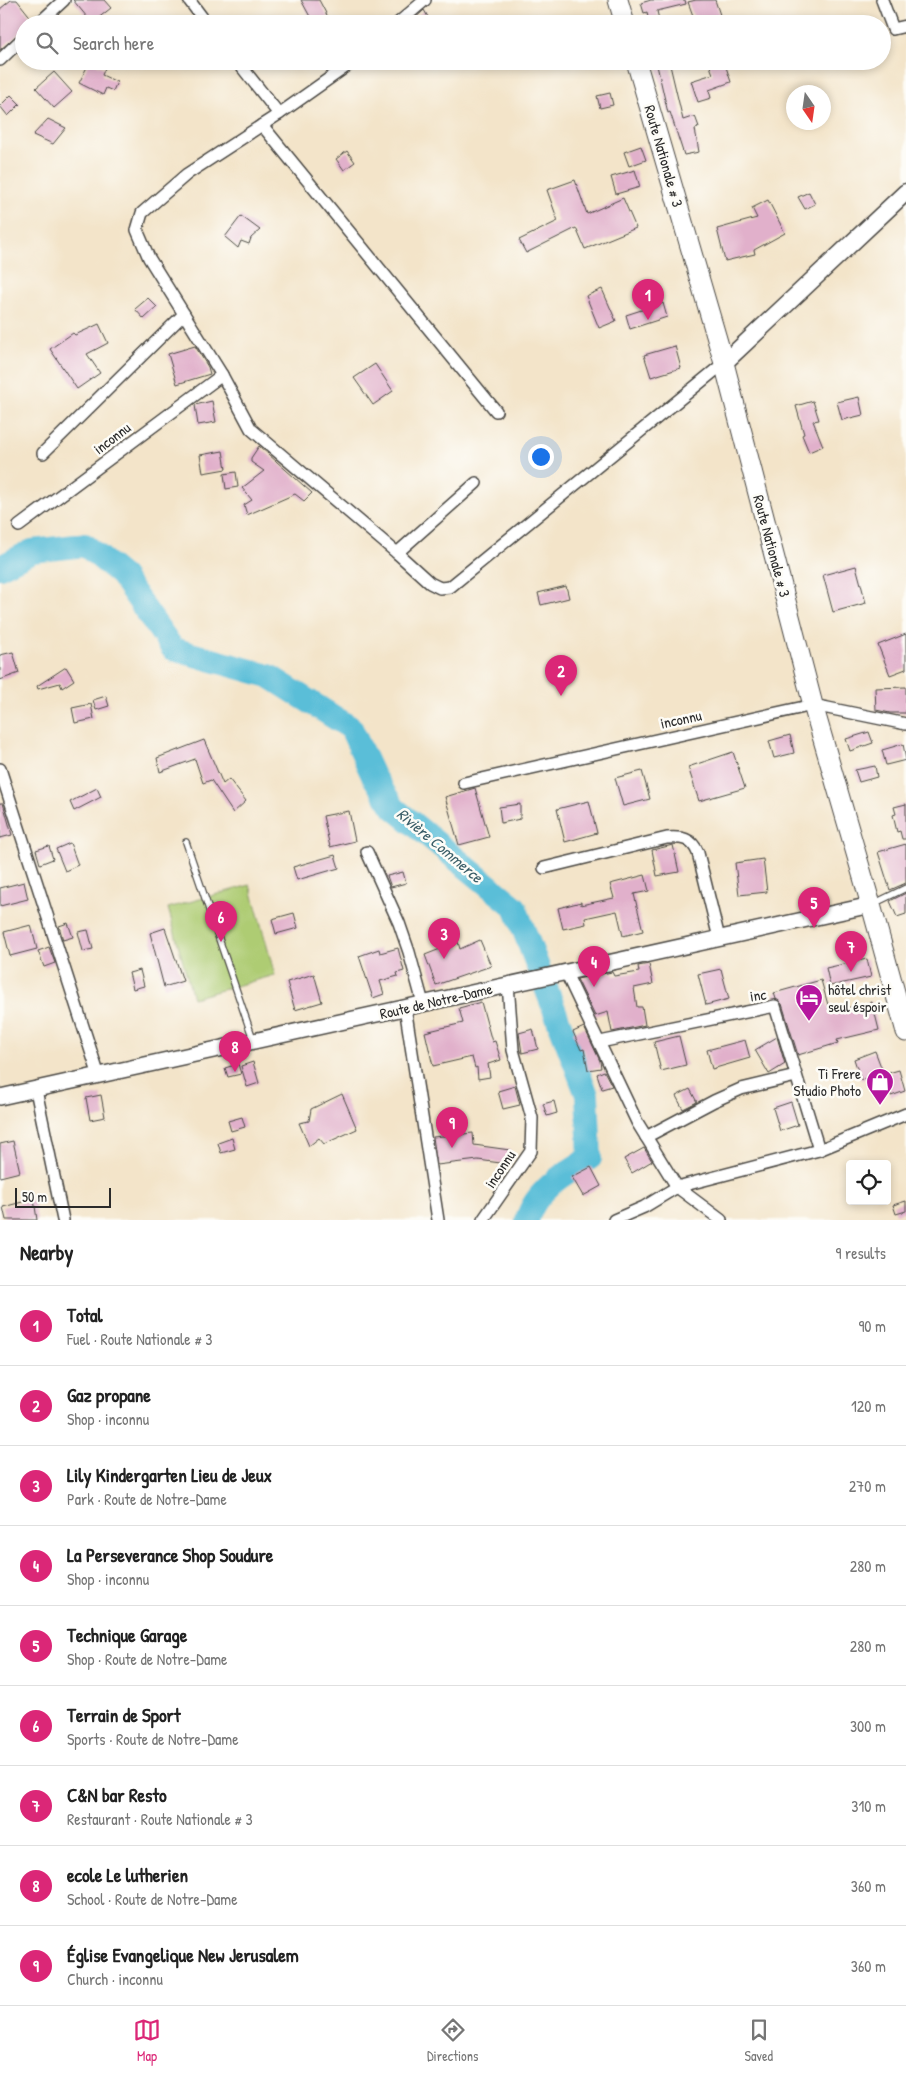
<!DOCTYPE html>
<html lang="en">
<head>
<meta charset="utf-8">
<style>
  :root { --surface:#fff; --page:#f2f2f2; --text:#222; --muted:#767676; --line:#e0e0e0; --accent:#db2777 }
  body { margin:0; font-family:"Patrick Hand",sans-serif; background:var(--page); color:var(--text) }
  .controls { position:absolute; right:15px; bottom:15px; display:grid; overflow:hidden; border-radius:5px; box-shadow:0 2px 8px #0003 }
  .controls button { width:45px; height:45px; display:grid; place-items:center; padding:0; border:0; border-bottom:1px solid var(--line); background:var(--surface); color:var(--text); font:25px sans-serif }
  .compass { position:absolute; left:786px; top:85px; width:45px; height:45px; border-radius:50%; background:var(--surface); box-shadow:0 2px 8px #0003; rotate:167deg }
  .scale { position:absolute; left:15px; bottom:12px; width:96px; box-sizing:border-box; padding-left:5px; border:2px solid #2b2b2b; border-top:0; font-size:14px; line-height:18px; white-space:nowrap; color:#2b2b2b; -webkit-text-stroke:4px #fdfcf7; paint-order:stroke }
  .you { position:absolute; left:540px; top:456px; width:18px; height:18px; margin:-12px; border:4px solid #fff; border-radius:50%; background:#1a73e8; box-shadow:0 0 0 8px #1a73e833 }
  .badge { display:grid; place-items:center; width:32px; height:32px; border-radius:50%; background:var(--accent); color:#fff; font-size:16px; font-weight:700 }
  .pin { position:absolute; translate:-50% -41px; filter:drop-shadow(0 1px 2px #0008) }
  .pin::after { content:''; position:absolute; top:26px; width:18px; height:15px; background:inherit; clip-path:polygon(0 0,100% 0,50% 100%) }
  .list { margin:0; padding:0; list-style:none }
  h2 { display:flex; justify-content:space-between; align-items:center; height:65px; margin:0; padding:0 20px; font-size:21px }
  h2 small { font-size:16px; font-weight:400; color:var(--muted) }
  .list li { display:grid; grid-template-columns:32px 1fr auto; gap:15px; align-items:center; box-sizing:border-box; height:80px; padding:0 20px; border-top:1px solid var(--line) }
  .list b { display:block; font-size:19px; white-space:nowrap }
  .list p { margin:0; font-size:16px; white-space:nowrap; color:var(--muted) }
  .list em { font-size:16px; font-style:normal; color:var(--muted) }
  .icon { flex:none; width:28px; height:28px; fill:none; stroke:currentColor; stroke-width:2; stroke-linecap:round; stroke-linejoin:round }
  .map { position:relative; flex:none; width:906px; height:1220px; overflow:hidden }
  .search { position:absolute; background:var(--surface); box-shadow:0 2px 8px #0003; left:15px; right:15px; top:15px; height:55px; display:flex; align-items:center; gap:12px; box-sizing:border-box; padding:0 18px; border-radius:28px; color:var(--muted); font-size:19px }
  .sheet { height:785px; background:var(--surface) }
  nav { display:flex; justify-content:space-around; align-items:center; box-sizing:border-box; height:70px; border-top:1px solid var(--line); background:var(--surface); font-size:14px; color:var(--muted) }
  nav a { display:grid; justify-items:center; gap:2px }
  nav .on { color:var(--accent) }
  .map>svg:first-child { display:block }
  .green { fill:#aecc73; stroke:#6c7c4f }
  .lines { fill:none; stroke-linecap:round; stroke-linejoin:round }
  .river { stroke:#5abed8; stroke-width:24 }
  .building { fill:#e1b0cb }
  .service-casing { stroke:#494743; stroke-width:8 }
  .minor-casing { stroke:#494743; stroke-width:14 }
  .tertiary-casing { stroke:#494743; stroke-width:18 }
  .secondary-casing { stroke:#494743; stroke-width:19 }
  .primary-casing { stroke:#494743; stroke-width:21 }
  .service { stroke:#fff; stroke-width:5.5 }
  .minor { stroke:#fff; stroke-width:11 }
  .tertiary { stroke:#fff; stroke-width:15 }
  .secondary { stroke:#fff; stroke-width:16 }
  .primary { stroke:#fff; stroke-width:19 }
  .labels { text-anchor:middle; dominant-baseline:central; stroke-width:5; stroke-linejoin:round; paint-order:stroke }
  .street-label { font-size:15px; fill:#2b2b2b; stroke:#fdfcf7 }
  .poi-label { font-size:15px; fill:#2b2b2b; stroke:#fdfcf7; text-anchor:start }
  .water-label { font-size:16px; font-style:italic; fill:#3b5e68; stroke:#fdfcf7 }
</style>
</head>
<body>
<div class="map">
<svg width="906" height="1220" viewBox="0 0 906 1220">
  <rect width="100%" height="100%" fill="#fdfcf7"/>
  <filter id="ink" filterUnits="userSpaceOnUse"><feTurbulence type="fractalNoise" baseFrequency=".02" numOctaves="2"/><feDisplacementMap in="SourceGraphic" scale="10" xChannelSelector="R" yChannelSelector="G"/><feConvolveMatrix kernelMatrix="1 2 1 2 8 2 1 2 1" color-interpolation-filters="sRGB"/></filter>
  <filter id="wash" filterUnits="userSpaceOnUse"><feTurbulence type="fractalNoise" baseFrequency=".0096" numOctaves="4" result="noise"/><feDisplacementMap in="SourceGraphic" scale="20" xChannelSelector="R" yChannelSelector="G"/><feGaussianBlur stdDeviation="1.12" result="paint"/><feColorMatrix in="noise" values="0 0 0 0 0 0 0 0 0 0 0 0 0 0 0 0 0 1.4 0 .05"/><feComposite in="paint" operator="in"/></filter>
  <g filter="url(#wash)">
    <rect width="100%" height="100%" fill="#f3e4c9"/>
    <polygon class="green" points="250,885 275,975 193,998 168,908"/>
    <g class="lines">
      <path class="river" d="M0,567L32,551L85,545L121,575L173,649L269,676L351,728L373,776L394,808L515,907L587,1095L590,1158C565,1173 535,1190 527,1220"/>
    </g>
    <g id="blocks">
      <g class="building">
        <polygon points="11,0 17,0 32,19 30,24 24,24 24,29 0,50 0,9"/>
        <polygon points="73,0 104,0 111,8 92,23"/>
        <polygon points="301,0 319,0 329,19 319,24 314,24"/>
        <polygon points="651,0 685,0 686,4 657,11 660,24 649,24 647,12 644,13 641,3"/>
        <polygon points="696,0 715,0 723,24 696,24 688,2"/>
        <polygon points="424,10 432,24 409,24"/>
        <polygon points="90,61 105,68 102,75 117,82 113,91 106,88 103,95 79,83"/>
        <polygon points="656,61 669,61 683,120 695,116 699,127 695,129 699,152 684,155 670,112 668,113"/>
        <polygon points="708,61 724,61 731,82 709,90 711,98 698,102 691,81 713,74"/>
        <polygon points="54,72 72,92 54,108 36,88"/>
        <polygon points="610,93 613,105 600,108 597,96"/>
        <polygon points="11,95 20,104 8,116 0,106"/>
        <polygon points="48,119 66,128 53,144 33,135"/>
        <polygon points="641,146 646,160 629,166 624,152"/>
        <polygon points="347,151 355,162 344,170 336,159"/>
        <polygon points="635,170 640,187 616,194 611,177"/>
        <polygon points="575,180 587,214 623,198 636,228 585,249 576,228 526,253 519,240 558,221 547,190"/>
        <polygon points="809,192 815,204 805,209 798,197"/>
        <polygon points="768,200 785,233 754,250 755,254 725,261 717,229 757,218 752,208"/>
        <polygon points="241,216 260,230 251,238 249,244 241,241 238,248 225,237"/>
        <polygon points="602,289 616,321 599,328 586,296"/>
        <polygon points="148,298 157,307 144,319 135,309"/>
        <polygon points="663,303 667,317 630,329 626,315"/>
        <polygon points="99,324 108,343 87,354 100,373 77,389 50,349 73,333 75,335"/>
        <polygon points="195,346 208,367 210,374 177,384 168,354"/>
        <polygon points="675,346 681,368 651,377 644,355"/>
        <polygon points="375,364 393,391 373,405 354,378"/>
        <polygon points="859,397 863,415 842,420 837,402"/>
        <polygon points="212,401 216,422 198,425 195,405"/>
        <polygon points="813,401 819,420 813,421 823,446 809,452 802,435 804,434 796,406"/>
        <polygon points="259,446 312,493 304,501 295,494 247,515 244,505 252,500 242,488 264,471 251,462 251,458"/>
        <polygon points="223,451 226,469 203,473 200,455"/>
        <polygon points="236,472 238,487 226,489 224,474"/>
        <polygon points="856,566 866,603 833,612 823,575"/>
        <polygon points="566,586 569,598 541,605 538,593"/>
        <polygon points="906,634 906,669 890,675 878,645"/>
        <polygon points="13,652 19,673 0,680 0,655"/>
        <polygon points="66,667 74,680 62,688 60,683 38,689 37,686"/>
        <polygon points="906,687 906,713 890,713 876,710 875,688"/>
        <polygon points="106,696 109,706 96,710 93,700"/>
        <polygon points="91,704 94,719 75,723 72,708"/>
        <polygon points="869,732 873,743 850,751 846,739"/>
        <polygon points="790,735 794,753 774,758 769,741"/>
        <polygon points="204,740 223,784 229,779 246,801 233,813 211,780 203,783 195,759 160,772 157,758"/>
        <polygon points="903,744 906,760 886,765 882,750"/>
        <polygon points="733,752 745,788 699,801 688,767"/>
        <polygon points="875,766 877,777 859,782 855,770"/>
        <polygon points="642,771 650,799 623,806 615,778"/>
        <polygon points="97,788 101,797 74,811 70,802"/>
        <polygon points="475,788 489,837 459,845 445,797"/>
        <polygon points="589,801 597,833 565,842 557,809"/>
        <polygon points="0,803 3,803 12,835 0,838"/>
        <polygon points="520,804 520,819 501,823 499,807"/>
        <polygon points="906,804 906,839 902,839 900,831 897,832 893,815 896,814 894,807"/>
        <polygon points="349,811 355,841 330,847 323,816"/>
        <polygon points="70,843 78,865 65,871 56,849"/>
        <polygon points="906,844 906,883 890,890 878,852"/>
        <polygon points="673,845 679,872 657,876 652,850"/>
        <polygon points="49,846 53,859 40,864 36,850"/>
        <polygon points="335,855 339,868 297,880 293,867"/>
        <polygon points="763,859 767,892 739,895 735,863"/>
        <polygon points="403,872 406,883 391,887 387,876"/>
        <polygon points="645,875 649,891 634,894 643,931 623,936 617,911 585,918 586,924 563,929 558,908 581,902 581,905 614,898 610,884"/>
        <polygon points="24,882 28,899 0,906 0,888"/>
        <polygon points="906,893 906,914 897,917 890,901"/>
        <polygon points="294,913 298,928 276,934 272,919"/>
        <polygon points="68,923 73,937 63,940 59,926"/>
        <polygon points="31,925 37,949 10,956 4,932"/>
        <polygon points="165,928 183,981 164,987 150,933"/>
        <polygon points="88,930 93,949 83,951 78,932"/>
        <polygon points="480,940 491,966 436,985 425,955 458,942 460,949"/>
        <polygon points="49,947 55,963 44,967 38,951"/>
        <polygon points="398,948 404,971 397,973 398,976 380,981 384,994 373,998 359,956 379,949 380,953"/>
        <polygon points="867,959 871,977 830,986 826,968"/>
        <polygon points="649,964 653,984 634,988 637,1007 642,1007 645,1025 612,1032 608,1012 595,1016 577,979 612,972 614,976 639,972 638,966"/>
        <polygon points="721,969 729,999 706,1005 698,974"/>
        <polygon points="140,970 144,986 133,989 129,973"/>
        <polygon points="314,974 322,1002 295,1010 287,982"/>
        <polygon points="821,980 830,1012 872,1002 879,1030 837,1040 838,1043 798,1055 782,1004 776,999 774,993"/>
        <polygon points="481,1002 492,1042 495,1041 501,1060 488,1064 490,1077 478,1079 477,1067 475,1068 472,1057 433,1066 425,1032 463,1023 459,1008"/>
        <polygon points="584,1027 600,1061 601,1068 588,1070 584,1049 581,1050 573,1032"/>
        <polygon points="533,1029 538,1049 522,1053 519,1033"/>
        <polygon points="679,1036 686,1065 661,1071 654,1042"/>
        <polygon points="777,1037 785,1064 769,1074 755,1050"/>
        <polygon points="745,1040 750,1058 712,1069 707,1050"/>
        <polygon points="875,1051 883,1072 861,1080 854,1059"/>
        <polygon points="253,1062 259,1083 247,1087 241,1066"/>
        <polygon points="238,1064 241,1074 228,1077 225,1068"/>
        <polygon points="899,1070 905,1091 891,1096 885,1074"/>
        <polygon points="604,1071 612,1086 602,1089 597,1074"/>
        <polygon points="515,1086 520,1105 503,1109 498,1091"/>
        <polygon points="690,1089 697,1102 683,1109 676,1096"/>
        <polygon points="342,1094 357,1129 324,1144 319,1138 309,1146 299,1123 309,1121 311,1109"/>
        <polygon points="101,1095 105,1117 90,1120 86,1098"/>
        <polygon points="554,1101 557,1113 547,1116 543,1104"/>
        <polygon points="791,1102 798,1125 780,1131 773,1108"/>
        <polygon points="242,1117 245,1127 231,1131 228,1121"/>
        <polygon points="473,1133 474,1145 510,1150 508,1164 478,1160 437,1165 433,1137"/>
        <polygon points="232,1138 235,1149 221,1153 218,1143"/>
        <polygon points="13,1141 20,1172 0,1177 0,1144"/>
        <polygon points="644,1148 652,1161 632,1173 624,1159"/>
        <polygon points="591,1167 601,1186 583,1196 572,1177"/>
        <polygon points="34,1199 37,1220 6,1220 3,1207"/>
        <polygon points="906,1201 906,1211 896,1214 893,1205"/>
      </g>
    </g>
  </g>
  <g filter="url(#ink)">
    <use href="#blocks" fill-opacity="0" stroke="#494743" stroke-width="1"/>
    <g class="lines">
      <defs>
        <g id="service">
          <polyline points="186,842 253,1039"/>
          <polyline points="873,904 906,888"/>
        </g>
        <g id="minor">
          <polyline points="189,0 207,24"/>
          <polyline points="882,0 893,29 906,26"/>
          <polyline points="38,24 64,0"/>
          <polyline points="397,24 425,0"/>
          <polyline points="0,60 24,37"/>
          <polyline points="237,61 279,114 354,61"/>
          <polyline points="279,114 187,174 142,213 137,230 149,258 222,375 251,429 397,553 430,583 440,588 450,587 724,363"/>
          <polyline points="262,125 496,411"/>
          <polyline points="43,453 184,314"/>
          <polyline points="19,526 222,375"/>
          <polyline points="397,553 476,483"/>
          <polyline points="0,769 99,1076"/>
          <polyline points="464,783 813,705 906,724"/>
          <polyline points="367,852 399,923 409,952 423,1003"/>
          <path d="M544,868L667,838C682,837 692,838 698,853L719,938"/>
          <polyline points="565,971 637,1122 677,1187 721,1220"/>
          <polyline points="405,1007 438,1220"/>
          <polyline points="600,1042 775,1006 819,1150"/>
          <polyline points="36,1090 63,1220"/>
          <polyline points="646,1137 714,1101 741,1089 796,1076"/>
          <polyline points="483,1220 531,1151 532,1118 513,1050 508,984"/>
          <polyline points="614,1220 644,1207 677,1187 819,1150 906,1114"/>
        </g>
        <polyline id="tertiary" points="0,1097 871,905"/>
        <polyline id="secondary" points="724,363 906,192"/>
        <g id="primary">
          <polyline points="618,0 625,24"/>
          <polyline points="636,61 724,363 813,705 871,905 906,1032"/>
        </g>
      </defs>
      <use href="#service" class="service-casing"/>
      <use href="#minor" class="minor-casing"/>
      <use href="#tertiary" class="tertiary-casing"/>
      <use href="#secondary" class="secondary-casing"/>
      <use href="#primary" class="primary-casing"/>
      <use href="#service" class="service"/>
      <use href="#minor" class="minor"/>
      <use href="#tertiary" class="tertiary"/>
      <use href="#secondary" class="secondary"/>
      <use href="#primary" class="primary"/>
    </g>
  </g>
  <defs>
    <symbol id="hotel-pin" viewBox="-11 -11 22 30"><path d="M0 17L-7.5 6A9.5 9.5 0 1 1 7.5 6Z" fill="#b5179e" stroke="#fdfcf7"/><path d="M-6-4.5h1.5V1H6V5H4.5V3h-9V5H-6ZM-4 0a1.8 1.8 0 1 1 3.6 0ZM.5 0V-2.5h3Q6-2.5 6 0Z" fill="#fff"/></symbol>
    <symbol id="shop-pin" viewBox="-11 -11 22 30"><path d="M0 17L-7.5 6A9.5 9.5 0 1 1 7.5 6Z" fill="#b5179e" stroke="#fdfcf7"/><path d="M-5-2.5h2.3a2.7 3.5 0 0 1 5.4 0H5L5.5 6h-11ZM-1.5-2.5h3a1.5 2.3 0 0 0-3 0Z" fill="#fff"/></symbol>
  </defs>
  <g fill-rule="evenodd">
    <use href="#hotel-pin" x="793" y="982" width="32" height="43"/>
    <use href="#shop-pin" x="864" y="1066" width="32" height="43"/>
  </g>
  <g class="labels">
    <g class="street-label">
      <text transform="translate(664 156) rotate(74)">Route Nationale # 3</text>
      <text transform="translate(112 438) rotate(-37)">inconnu</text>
      <text transform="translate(772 546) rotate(75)">Route Nationale # 3</text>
      <text transform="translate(681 719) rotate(-12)">inconnu</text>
      <text transform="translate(758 995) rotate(-8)">inc</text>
      <text transform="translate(436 1001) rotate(-13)">Route de Notre-Dame</text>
      <text transform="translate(500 1169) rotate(-56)">inconnu</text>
    </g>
    <g class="poi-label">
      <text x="828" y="989">hôtel christ<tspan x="828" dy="17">seul éspoir</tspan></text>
      <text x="861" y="1073" text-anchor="end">Ti Frere<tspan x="861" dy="17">Studio Photo</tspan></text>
    </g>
    <g class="water-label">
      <text transform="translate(440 845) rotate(40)">Rivière Commerce</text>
    </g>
  </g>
</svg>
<div class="controls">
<button><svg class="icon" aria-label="locate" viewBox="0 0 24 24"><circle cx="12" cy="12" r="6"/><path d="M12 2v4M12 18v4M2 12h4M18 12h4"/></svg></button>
</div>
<svg class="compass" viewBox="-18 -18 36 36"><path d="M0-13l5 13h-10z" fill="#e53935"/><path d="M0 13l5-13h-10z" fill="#767676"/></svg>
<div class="scale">50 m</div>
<div class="you"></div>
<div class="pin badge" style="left:648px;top:320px">1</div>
<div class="pin badge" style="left:561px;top:696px">2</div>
<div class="pin badge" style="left:444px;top:959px">3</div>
<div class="pin badge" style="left:594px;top:987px">4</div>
<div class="pin badge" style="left:814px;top:928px">5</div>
<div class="pin badge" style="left:221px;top:942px">6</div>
<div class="pin badge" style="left:851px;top:972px">7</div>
<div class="pin badge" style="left:235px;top:1072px">8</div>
<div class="pin badge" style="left:452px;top:1148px">9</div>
<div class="search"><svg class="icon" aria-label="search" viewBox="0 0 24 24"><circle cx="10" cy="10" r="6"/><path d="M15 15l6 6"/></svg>Search here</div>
</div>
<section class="sheet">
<h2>Nearby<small>9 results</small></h2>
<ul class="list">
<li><span class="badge">1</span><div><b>Total</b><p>Fuel · Route Nationale # 3</p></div><em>90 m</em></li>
<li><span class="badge">2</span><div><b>Gaz propane</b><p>Shop · inconnu</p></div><em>120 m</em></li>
<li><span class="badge">3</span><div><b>Lily Kindergarten Lieu de Jeux</b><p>Park · Route de Notre-Dame</p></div><em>270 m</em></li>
<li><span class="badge">4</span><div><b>La Perseverance Shop Soudure</b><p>Shop · inconnu</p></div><em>280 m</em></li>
<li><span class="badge">5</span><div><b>Technique Garage</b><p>Shop · Route de Notre-Dame</p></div><em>280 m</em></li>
<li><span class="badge">6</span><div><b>Terrain de Sport</b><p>Sports · Route de Notre-Dame</p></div><em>300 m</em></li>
<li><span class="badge">7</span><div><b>C&amp;N bar Resto</b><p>Restaurant · Route Nationale # 3</p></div><em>310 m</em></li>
<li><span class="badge">8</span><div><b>ecole Le lutherien</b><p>School · Route de Notre-Dame</p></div><em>360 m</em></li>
<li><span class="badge">9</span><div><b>Église Evangelique New Jerusalem</b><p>Church · inconnu</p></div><em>360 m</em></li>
</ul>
</section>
<nav>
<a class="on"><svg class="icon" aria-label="map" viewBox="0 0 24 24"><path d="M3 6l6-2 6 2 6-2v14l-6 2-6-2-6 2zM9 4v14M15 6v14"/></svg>Map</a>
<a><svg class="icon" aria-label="directions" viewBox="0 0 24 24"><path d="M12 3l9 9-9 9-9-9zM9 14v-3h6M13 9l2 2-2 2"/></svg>Directions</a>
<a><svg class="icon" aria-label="saved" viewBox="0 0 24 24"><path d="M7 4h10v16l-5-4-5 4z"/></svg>Saved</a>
</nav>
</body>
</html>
